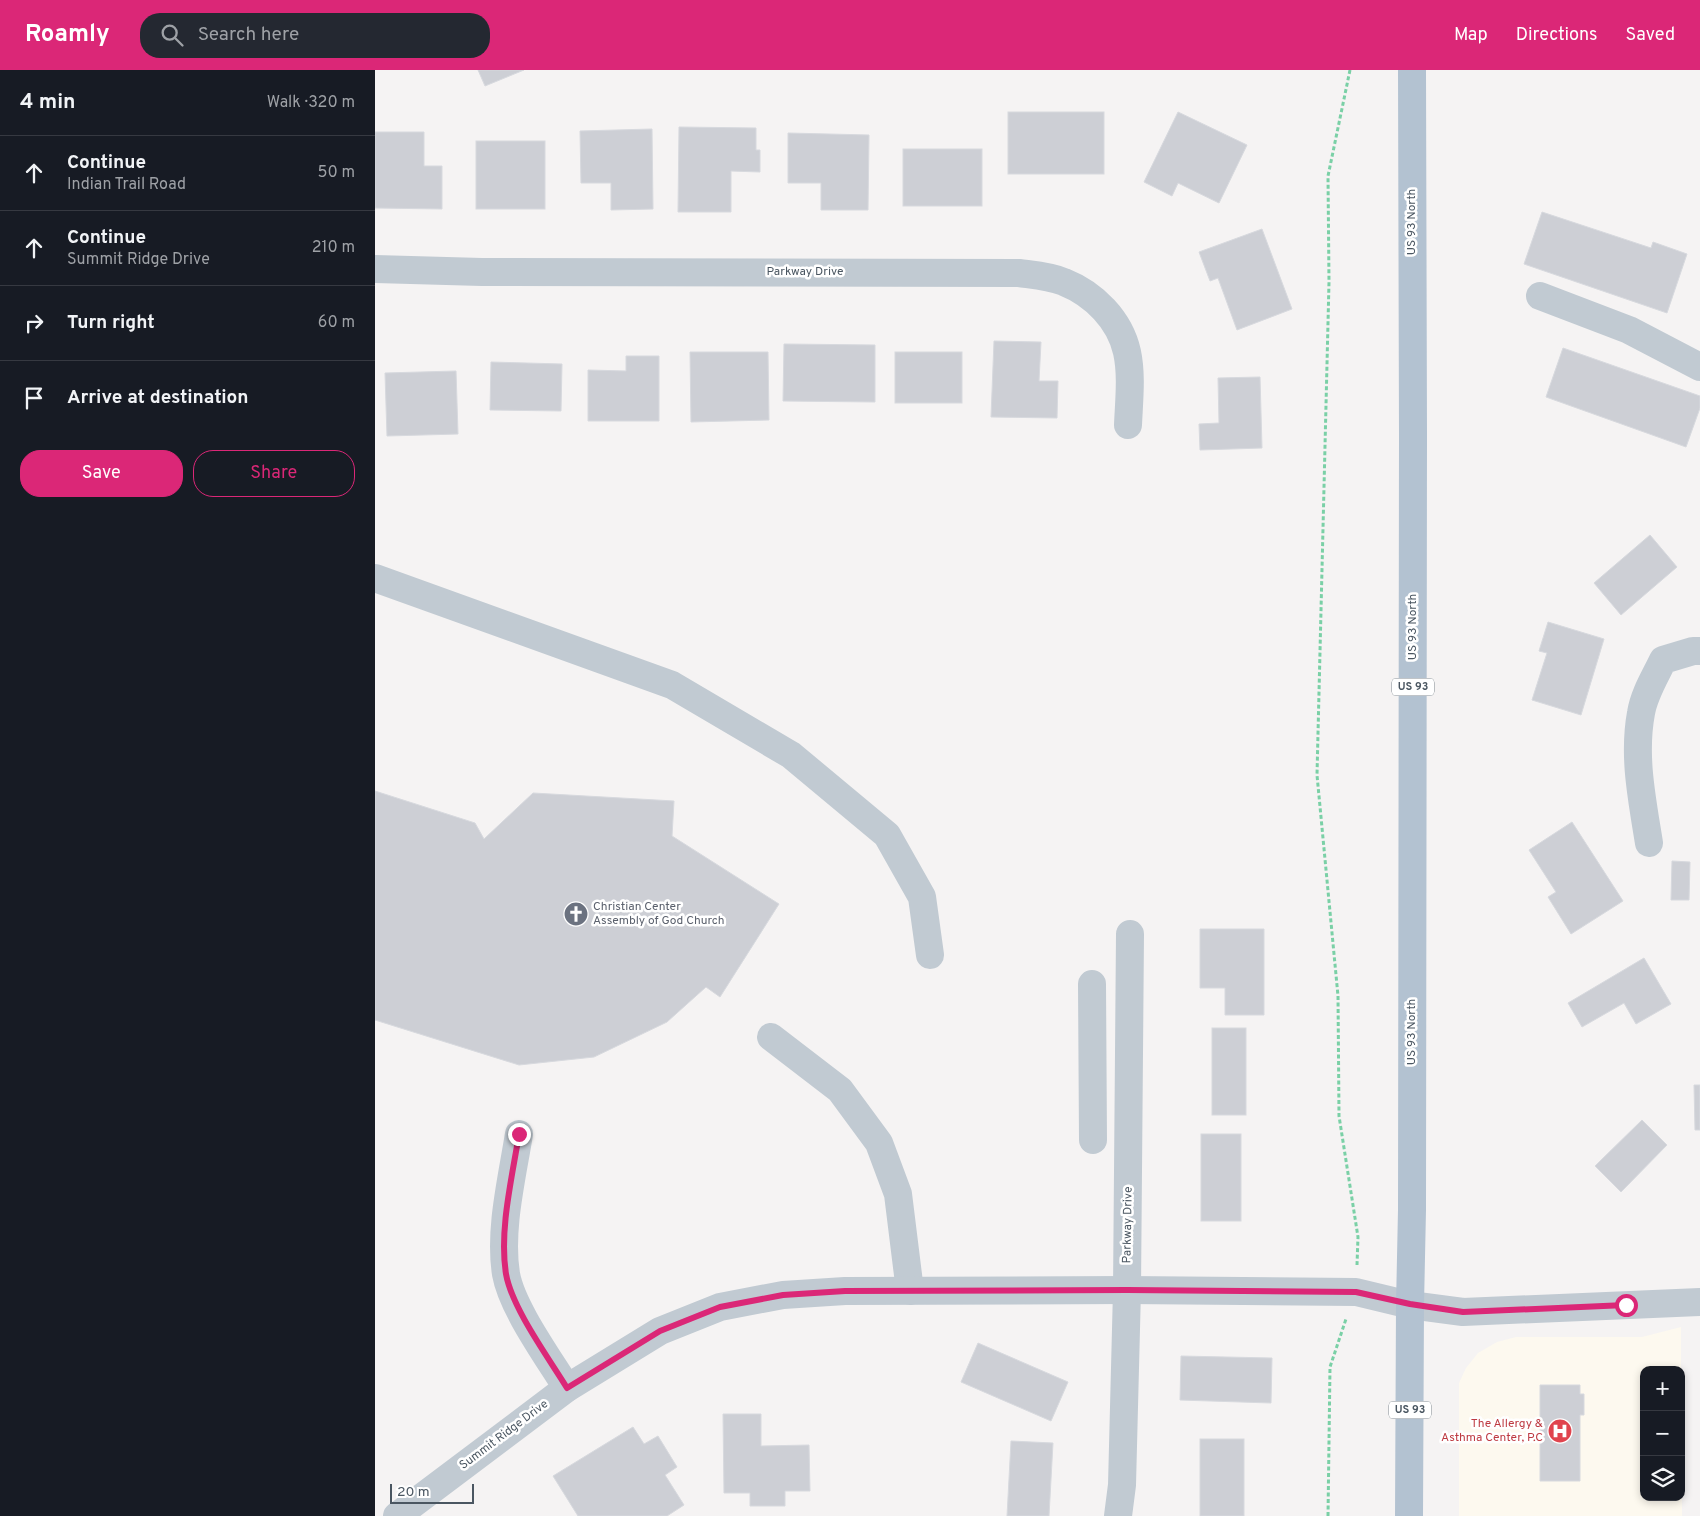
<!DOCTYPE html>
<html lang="en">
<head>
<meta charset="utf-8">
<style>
  :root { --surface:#171b24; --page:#242831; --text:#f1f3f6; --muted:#9ea1a6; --line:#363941; --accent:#db2777 }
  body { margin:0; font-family:Overpass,sans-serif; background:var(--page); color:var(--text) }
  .controls { position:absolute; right:15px; bottom:15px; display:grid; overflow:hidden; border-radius:10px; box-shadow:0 2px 8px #0003 }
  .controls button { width:45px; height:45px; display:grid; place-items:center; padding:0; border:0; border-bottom:1px solid var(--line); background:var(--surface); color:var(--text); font:25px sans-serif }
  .scale { position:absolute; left:15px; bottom:12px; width:84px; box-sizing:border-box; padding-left:5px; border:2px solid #4a5661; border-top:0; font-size:14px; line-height:18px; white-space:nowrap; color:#4a5661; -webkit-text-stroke:4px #fff; paint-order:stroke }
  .stop { position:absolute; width:15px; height:15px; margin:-11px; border:4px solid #db2777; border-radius:50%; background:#fff }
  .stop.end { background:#db2777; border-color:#fff; box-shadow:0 1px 5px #0008 }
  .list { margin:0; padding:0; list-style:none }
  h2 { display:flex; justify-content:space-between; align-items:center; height:65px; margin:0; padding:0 20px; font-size:21px }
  h2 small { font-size:16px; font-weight:400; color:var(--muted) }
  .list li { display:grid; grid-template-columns:32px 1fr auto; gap:15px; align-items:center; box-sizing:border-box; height:75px; padding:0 20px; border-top:1px solid var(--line) }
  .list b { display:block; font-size:19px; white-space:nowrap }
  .list p { margin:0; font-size:16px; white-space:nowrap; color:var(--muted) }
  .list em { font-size:16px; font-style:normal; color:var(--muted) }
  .actions { display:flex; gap:10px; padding:15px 20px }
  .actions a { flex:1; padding:11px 0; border:1px solid var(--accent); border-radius:20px; text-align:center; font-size:18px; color:var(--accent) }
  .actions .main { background:var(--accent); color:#fff }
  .icon { flex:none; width:28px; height:28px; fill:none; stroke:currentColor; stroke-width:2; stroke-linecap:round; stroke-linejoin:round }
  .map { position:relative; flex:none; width:1325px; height:1446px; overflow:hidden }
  header { display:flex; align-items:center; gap:30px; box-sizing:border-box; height:70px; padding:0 25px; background:var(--accent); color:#fff }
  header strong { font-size:24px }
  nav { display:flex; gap:28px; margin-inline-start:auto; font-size:18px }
  .search { width:350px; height:45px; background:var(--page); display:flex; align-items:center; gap:12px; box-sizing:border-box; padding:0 18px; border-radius:20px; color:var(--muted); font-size:19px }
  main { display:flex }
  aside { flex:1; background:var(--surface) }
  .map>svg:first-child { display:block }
  .commercial { fill:#fdf9ef }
  .building { fill:#cdcfd5; stroke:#d7d9de }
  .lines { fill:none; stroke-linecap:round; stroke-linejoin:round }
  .path { stroke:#7ad0a6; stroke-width:3; stroke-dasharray:4 2.5; stroke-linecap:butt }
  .minor { stroke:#c1cad2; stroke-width:28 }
  .major { stroke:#b3c2d1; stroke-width:28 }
  .route { stroke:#db2777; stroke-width:6 }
  .labels { text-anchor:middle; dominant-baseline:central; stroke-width:5; stroke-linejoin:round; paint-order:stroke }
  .shield { fill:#fff; stroke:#808990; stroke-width:1 }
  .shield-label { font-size:11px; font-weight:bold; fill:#4a5661 }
  .street-label { font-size:12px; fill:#4a5661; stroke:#fff }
  .worship-label { font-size:12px; fill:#5b616d; stroke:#fff; text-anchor:start }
  .health-label { font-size:12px; fill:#be3a42; stroke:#fff; text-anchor:end }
</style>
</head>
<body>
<header>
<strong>Roamly</strong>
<div class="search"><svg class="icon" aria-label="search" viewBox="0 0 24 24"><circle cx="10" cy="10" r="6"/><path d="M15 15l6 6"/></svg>Search here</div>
<nav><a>Map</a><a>Directions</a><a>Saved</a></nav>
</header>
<main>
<aside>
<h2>4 min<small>Walk · 320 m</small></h2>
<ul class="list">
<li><svg class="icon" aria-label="ahead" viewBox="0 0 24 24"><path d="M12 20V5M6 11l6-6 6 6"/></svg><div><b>Continue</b><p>Indian Trail Road</p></div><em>50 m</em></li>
<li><svg class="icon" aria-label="ahead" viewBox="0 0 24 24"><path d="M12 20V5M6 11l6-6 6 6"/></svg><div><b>Continue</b><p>Summit Ridge Drive</p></div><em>210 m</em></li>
<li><svg class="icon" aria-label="right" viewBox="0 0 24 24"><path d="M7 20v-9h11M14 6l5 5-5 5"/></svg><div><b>Turn right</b></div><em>60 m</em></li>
<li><svg class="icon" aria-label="arrive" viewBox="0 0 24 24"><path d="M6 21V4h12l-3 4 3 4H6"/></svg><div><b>Arrive at destination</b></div></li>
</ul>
<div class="actions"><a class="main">Save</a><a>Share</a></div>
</aside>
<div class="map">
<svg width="1325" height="1446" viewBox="0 0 1325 1446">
  <rect width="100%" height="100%" fill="#f5f3f3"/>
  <polygon class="commercial" points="1306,1257 1306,1300 1269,1300 1269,1427 1306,1427 1306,1350 1307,1446 1084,1446 1084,1313 1091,1298 1103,1283 1122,1272 1141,1267 1267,1267"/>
  <g class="building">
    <polygon points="103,0 149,0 110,16"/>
    <rect x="633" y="42" width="96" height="62"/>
    <polygon points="803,42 872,75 844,133 803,113 797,126 769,112"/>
    <polygon points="304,57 381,58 381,80 385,80 385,102 356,101 356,142 303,142"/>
    <polygon points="277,59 278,139 236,140 236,113 206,113 205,61"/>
    <polygon points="0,62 49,62 49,96 67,96 67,139 0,138"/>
    <polygon points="413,63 494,65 493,140 446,140 446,113 413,113"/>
    <rect x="101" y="71" width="69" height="68"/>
    <rect x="528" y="79" width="79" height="57"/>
    <polygon points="1167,142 1276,178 1278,172 1312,184 1292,243 1149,194"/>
    <polygon points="887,159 917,239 862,260 843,208 835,211 824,182"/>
    <polygon points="619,271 666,272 664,311 683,311 682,348 616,347"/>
    <polygon points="409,274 500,275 500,332 408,331"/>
    <polygon points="1188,278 1325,326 1325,338 1311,377 1171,327"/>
    <polygon points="315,282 393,282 394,350 316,352"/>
    <rect x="520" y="282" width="67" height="51"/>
    <polygon points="251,286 284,286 284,351 213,351 213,300 251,301"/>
    <polygon points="116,292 187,294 186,341 115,340"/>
    <polygon points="81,301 83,364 12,366 10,303"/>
    <polygon points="885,307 887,378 825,380 824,354 844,353 843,308"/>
    <polygon points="1275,465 1302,497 1246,545 1219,513"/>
    <polygon points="1173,552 1229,569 1206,645 1157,630 1172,583 1164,581"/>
    <polygon points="0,721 100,753 109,769 158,723 299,731 297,766 404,834 345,927 331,917 292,952 219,987 144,995 0,950"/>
    <polygon points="1197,752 1248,831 1196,864 1173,827 1181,822 1154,780"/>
    <polygon points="1297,791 1315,792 1314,830 1296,830"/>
    <polygon points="825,859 889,859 889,945 850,945 850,918 825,918"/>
    <polygon points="1269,888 1296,934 1261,954 1249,933 1207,957 1193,933"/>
    <rect x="837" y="958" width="34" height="87"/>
    <polygon points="1319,1015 1325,1015 1325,1060 1320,1060"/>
    <polygon points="1267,1050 1292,1075 1246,1122 1220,1096"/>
    <rect x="826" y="1064" width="40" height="87"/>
    <polygon points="603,1273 693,1312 676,1351 586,1312"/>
    <polygon points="806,1286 897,1288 896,1333 805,1330"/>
    <polygon points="1165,1315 1205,1315 1205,1324 1209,1324 1209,1345 1205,1345 1205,1411 1165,1411"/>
    <polygon points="348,1344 386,1344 386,1376 434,1375 435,1421 410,1421 410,1436 375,1436 375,1423 349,1423"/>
    <polygon points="258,1357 269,1374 283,1366 302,1397 290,1405 309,1435 292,1446 203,1446 178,1406"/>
    <rect x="825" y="1369" width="44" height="77"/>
    <polygon points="636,1371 678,1373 674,1446 632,1446"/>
  </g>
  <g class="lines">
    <g class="path">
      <polyline points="975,0 953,106 954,212 942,705 963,926 964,1046 983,1167 982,1195"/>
      <polyline points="953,1446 955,1297 971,1249"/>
    </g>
    <g class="minor">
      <path d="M0,199L107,202L644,203C659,205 675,206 689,212C719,224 745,250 752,282C757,305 754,331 753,355"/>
      <polyline points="1165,226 1254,260 1325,297"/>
      <polyline points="0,508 297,615 416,685 512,765 547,827 555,885"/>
      <path d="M1274,773C1267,729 1258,686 1266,643C1269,624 1280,607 1288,590L1318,581H1325"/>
      <polyline points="717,914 718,1070"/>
      <polyline points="396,967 465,1020 504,1073 523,1124 535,1221"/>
      <path d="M144,1064C137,1108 124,1160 131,1204C137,1238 173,1287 192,1318"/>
      <polyline points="22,1446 192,1318 285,1261 345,1237 408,1225 470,1221 752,1220 981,1222 1035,1235 1088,1242 1325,1232"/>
      <polyline points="743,1446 747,1415 752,1220 755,864"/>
    </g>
    <polyline class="major" points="1034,1446 1035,1235 1037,1140 1038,367 1037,0"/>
  </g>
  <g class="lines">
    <path class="route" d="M144,1064C137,1108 124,1160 131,1204C137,1238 173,1287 192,1318L285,1261L345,1237L408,1225L470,1221L752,1220L981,1222L1035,1234L1088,1242L1251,1235"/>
  </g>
  <defs>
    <symbol id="church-disc" viewBox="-11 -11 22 22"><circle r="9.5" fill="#6b7280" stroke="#fff"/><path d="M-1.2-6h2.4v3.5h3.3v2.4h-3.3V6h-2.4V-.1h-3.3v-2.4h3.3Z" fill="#fff"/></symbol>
    <symbol id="hospital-disc" viewBox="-11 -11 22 22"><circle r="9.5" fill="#e0444e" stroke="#fff"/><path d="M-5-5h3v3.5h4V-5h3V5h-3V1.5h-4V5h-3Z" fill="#fff"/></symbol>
  </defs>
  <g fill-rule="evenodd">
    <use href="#church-disc" x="187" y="830" width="28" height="28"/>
    <use href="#hospital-disc" x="1171" y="1347" width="28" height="28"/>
  </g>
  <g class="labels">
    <g class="shield">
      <rect x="1017" y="608.5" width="42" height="17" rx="4"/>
      <rect x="1014" y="1331.5" width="42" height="17" rx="4"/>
    </g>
    <g class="shield-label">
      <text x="1038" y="617">US 93</text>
      <text x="1035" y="1340">US 93</text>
    </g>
    <g class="street-label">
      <text transform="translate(1037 152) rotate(-90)">US 93 North</text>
      <text x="430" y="202">Parkway Drive</text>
      <text transform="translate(1038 557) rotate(-90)">US 93 North</text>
      <text transform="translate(1037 962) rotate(-90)">US 93 North</text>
      <text transform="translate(753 1155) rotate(-89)">Parkway Drive</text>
      <text transform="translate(129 1365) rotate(-37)">Summit Ridge Drive</text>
    </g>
    <g class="worship-label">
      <text x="218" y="837">Christian Center<tspan x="218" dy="14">Assembly of God Church</tspan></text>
    </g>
    <g class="health-label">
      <text x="1168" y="1354">The Allergy &amp;<tspan x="1168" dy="14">Asthma Center, P.C</tspan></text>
    </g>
  </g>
</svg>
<div class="controls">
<button>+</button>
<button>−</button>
<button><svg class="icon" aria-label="layers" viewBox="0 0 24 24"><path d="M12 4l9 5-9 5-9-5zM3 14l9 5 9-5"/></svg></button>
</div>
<div class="scale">20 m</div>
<div class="stop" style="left:1251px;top:1235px"></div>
<div class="stop end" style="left:144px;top:1064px"></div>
</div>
</main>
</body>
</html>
